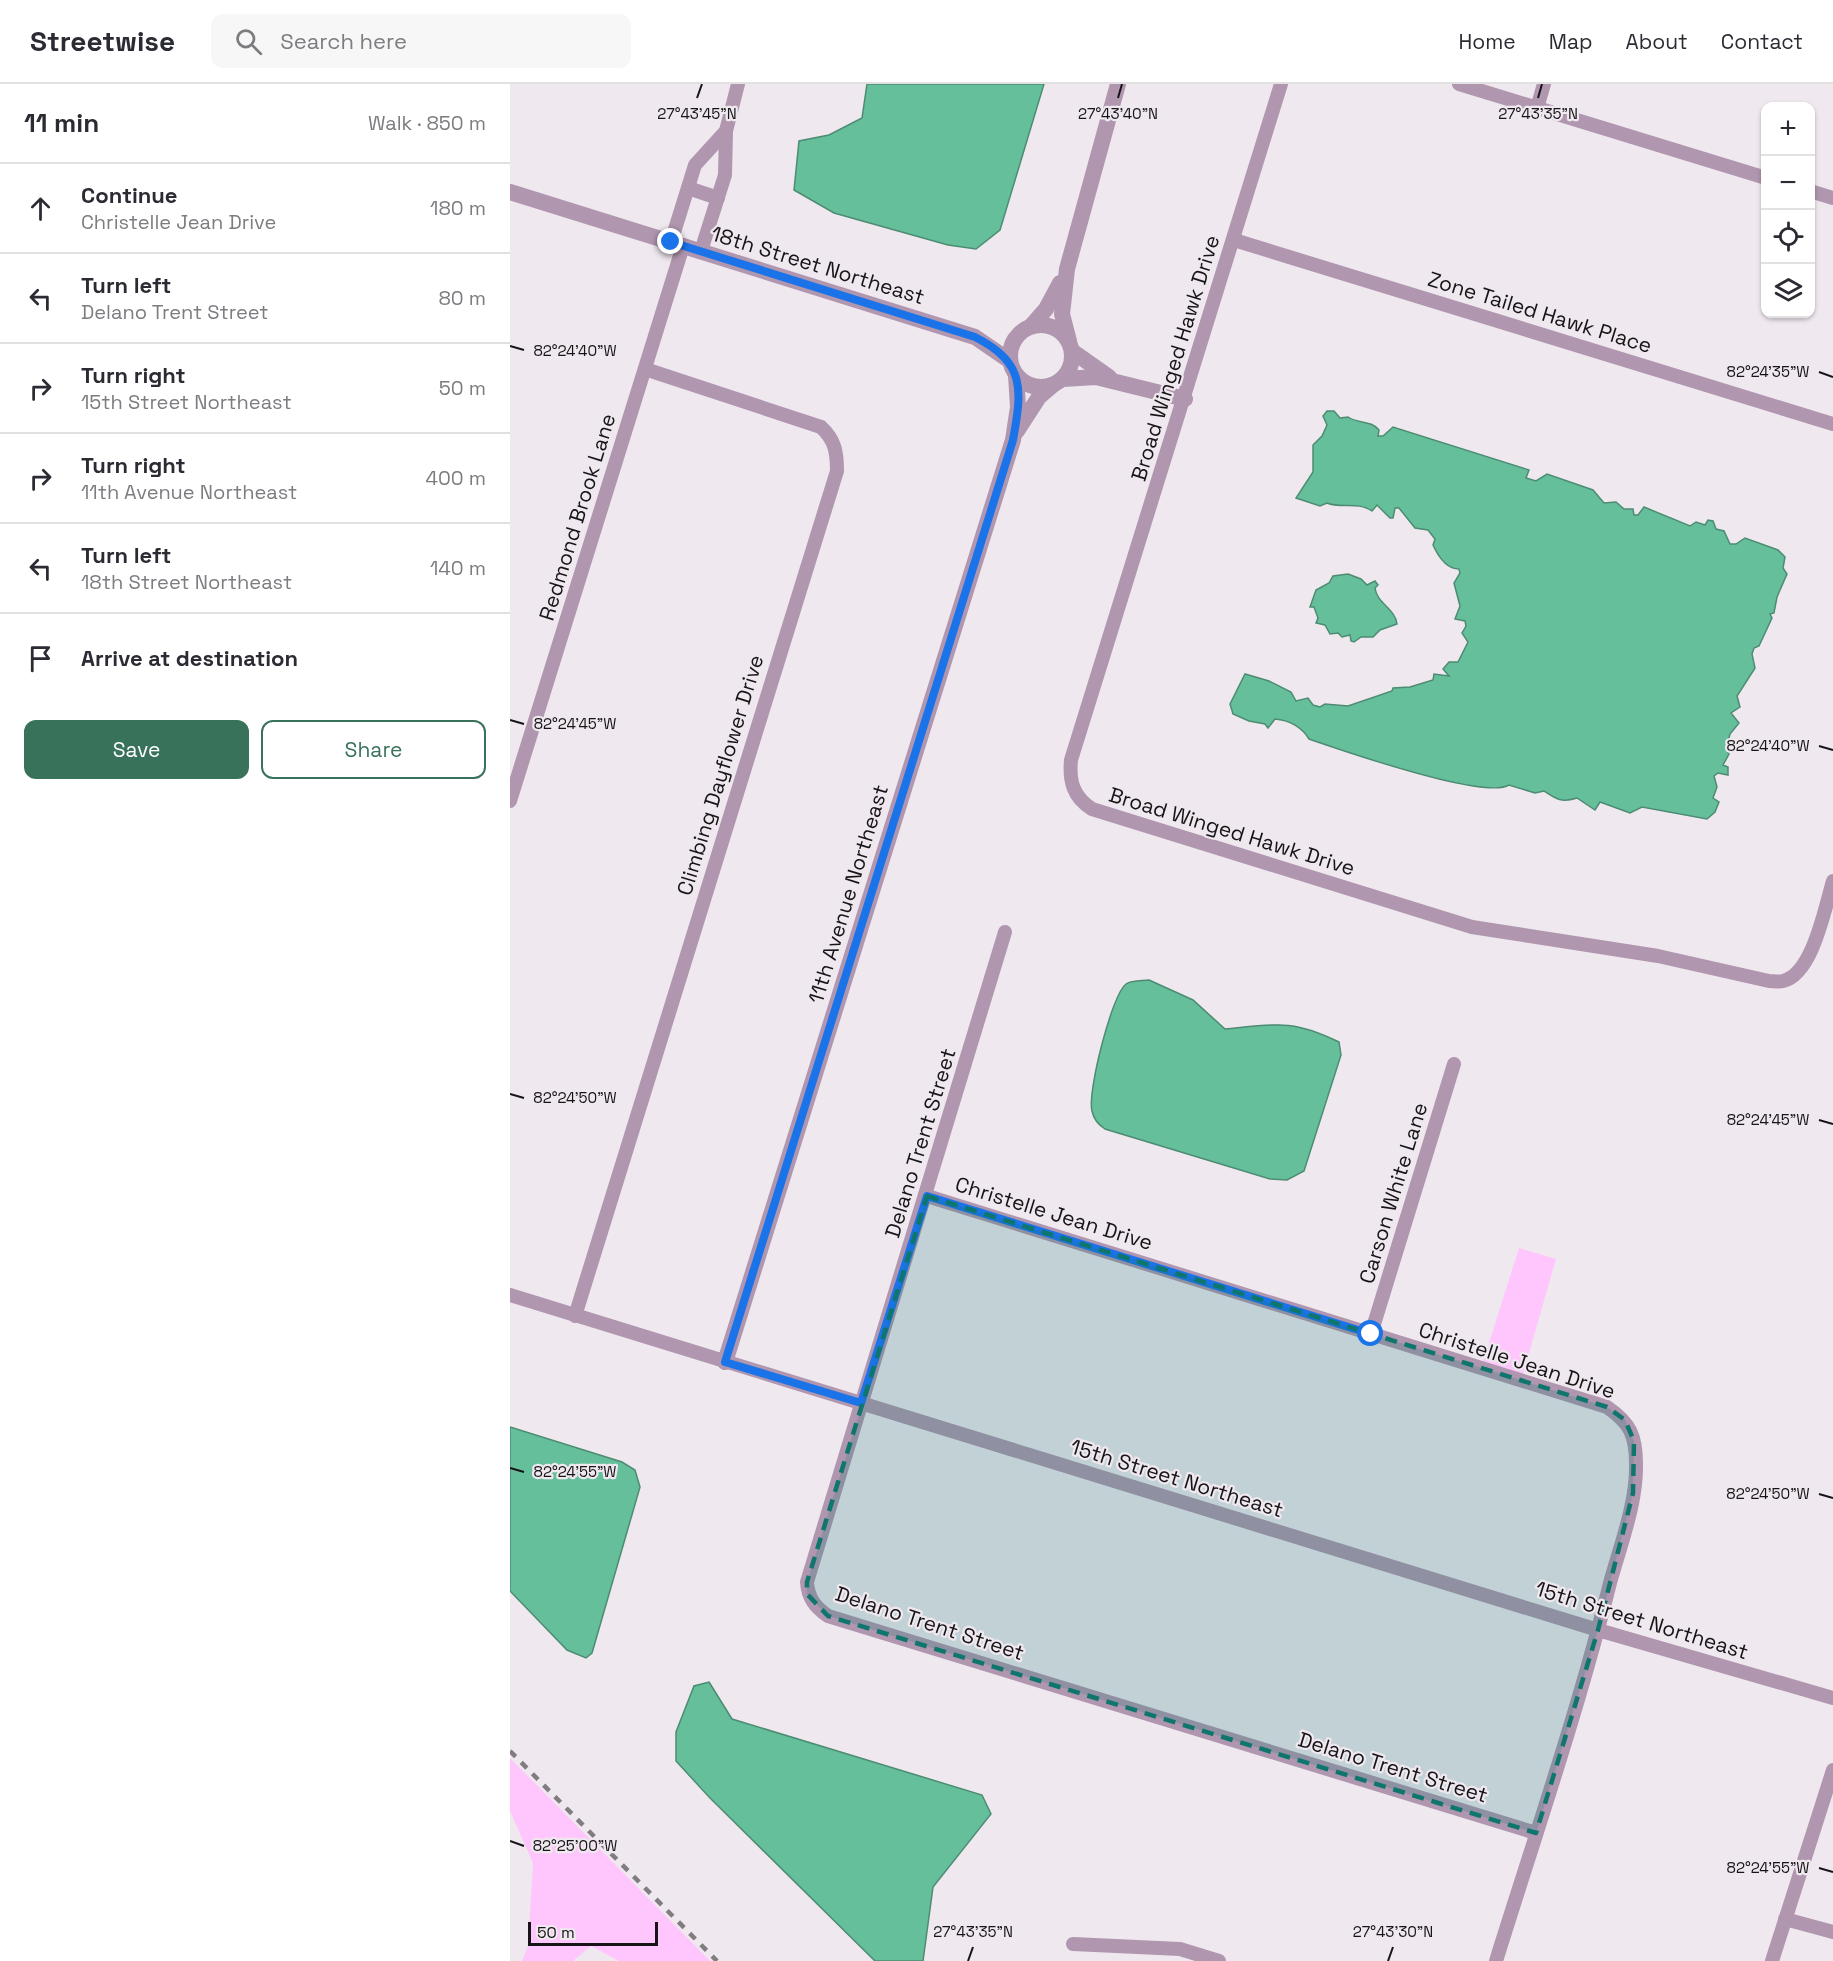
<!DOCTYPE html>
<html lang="en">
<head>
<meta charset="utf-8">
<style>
  :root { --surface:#fff; --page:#f7f7f7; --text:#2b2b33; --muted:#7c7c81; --line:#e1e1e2; --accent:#38725b }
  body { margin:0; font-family:"Space Grotesk",sans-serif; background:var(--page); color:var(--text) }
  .controls { position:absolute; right:18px; top:18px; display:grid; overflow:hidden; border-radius:12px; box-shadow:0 2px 4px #0004 }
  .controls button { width:54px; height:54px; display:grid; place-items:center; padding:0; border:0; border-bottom:2px solid var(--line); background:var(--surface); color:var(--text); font:30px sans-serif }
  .scale { position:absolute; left:18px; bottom:15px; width:130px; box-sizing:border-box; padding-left:6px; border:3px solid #161416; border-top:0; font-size:16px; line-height:21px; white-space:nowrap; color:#161416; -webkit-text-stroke:4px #efe8ef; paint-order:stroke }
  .stop { position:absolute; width:18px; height:18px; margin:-14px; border:4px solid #1a73e8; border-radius:50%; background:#fff }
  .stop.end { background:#1a73e8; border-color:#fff; box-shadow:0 2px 6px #0008 }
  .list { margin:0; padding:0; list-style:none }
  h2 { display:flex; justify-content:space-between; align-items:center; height:78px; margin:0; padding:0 24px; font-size:26px }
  h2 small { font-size:20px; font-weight:400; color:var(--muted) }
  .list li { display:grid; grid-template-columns:39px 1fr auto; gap:18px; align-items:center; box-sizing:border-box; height:90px; padding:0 24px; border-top:2px solid var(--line) }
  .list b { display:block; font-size:22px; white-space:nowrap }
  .list p { margin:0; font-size:20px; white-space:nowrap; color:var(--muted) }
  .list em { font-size:20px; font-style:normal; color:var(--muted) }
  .actions { display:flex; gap:12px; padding:18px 24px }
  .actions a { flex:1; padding:14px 0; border:2px solid var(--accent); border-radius:12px; text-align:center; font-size:21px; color:var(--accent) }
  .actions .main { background:var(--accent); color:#fff }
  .icon { flex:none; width:33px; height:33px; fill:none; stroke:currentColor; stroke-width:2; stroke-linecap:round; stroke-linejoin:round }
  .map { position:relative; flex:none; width:1323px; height:1877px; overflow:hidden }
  header { display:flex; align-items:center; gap:36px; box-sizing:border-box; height:84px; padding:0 30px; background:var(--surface); border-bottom:2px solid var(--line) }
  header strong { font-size:28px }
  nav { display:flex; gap:33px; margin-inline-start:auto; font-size:21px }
  .search { width:420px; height:54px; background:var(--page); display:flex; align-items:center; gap:15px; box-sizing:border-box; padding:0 21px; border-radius:12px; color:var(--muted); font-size:22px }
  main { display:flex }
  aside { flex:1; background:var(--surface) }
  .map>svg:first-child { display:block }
  .green { fill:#ffc6fd }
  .water { fill:#65bf9b; stroke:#4d8c73; stroke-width:1.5 }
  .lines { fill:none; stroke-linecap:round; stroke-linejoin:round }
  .minor { stroke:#b096af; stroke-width:14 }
  .tertiary { stroke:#b096af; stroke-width:16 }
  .rail { stroke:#807c80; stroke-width:4.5; stroke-dasharray:8 8; stroke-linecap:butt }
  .route { stroke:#1a73e8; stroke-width:8 }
  .marked { fill:#0f766e; fill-opacity:0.2; stroke:#0f766e; stroke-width:4.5; stroke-dasharray:12 8; stroke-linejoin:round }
  .ticks { fill:none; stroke:#161416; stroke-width:2 }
  .labels { text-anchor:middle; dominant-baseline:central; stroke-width:4.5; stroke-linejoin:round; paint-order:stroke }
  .street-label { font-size:21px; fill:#161416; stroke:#efe8ef }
  .ticks-label { font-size:15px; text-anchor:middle; fill:#161416; stroke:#efe8ef; stroke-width:4.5; stroke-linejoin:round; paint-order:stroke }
</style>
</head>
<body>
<header>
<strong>Streetwise</strong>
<div class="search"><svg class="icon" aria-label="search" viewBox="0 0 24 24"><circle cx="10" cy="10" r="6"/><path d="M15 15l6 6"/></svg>Search here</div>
<nav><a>Home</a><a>Map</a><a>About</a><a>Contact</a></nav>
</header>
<main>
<aside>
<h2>11 min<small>Walk · 850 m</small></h2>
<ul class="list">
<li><svg class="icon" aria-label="ahead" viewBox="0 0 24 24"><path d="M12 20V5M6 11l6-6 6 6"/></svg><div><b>Continue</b><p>Christelle Jean Drive</p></div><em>180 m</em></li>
<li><svg class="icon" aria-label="left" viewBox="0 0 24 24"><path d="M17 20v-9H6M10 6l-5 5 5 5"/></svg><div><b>Turn left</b><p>Delano Trent Street</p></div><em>80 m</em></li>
<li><svg class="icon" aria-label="right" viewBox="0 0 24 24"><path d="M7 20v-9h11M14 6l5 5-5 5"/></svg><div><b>Turn right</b><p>15th Street Northeast</p></div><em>50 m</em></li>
<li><svg class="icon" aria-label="right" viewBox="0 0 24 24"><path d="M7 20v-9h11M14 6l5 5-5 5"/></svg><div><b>Turn right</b><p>11th Avenue Northeast</p></div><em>400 m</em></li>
<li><svg class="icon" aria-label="left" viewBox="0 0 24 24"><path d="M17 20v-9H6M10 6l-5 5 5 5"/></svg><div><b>Turn left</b><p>18th Street Northeast</p></div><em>140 m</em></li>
<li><svg class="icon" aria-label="arrive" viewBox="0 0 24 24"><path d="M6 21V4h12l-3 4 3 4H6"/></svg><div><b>Arrive at destination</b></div></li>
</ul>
<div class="actions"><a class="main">Save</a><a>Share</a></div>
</aside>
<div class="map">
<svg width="1323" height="1877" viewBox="0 0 1323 1877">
  <rect width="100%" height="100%" fill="#efe8ef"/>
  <g class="green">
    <polygon points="1009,1164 1046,1175 1013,1290 973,1278"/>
    <polygon points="0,1674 200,1877 109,1877 81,1862 63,1877 12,1877 18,1862 23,1779 0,1727"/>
  </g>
  <g class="water">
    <polygon points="357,0 534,0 490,146 466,165 438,161 324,129 284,106 289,57 319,51 352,34"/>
    <path d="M817,327H824L830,334L838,333C848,340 861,336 869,346L868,352H873L883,343L1019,386L1016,394L1026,397L1037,390L1083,406L1094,419L1106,418L1114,425H1123L1124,431H1128L1134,423L1180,442L1186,438L1195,441L1198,436L1203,437L1206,445L1214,447L1220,460H1226L1235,454L1268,466L1275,473L1273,484L1277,490L1267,513L1264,529L1260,530L1262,534L1249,562L1244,564L1242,570L1245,584L1227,612L1230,623L1221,629L1229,639L1220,650L1216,665L1219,670L1213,681L1218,683V691L1208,689L1204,692L1207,703L1203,714L1209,718L1205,728L1197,735L1132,723L1120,729L1090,718L1085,726L1067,714C1051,719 1046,715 1034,707L1025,709L999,701C975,716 831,666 799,655C792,643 779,636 765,635L758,644L755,640L739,637L723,630L720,620L735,590L759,597L781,608L786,617L798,614L803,621L810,623L815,620L838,622L882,607L883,604L900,603L923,596L924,590L939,592L933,585L939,578H948L958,558L952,549L956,542L955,537L945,535L950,522L944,499L950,489L949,485C936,485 928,472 923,461L925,455L918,446L905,444L889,424H885L883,434H880L867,421L862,427C848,417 831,425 817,419L810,422L786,414L803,388V361L812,352L817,341L813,332Z"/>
    <path d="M838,490L851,495L857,501L865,497L868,501L865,504C867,520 885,524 887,540L870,546L863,553H851L844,558L841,557L840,551L832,553L828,549L820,550L815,541L806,539L808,534L804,523H800L806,506L819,499L823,492Z"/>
    <path d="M639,896L683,916L715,945C766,940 782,935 829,958L831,971L794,1087L777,1096L760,1095L595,1045C588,1040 584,1036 582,1027C577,1009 602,910 616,900C622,896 632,897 639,896Z"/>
    <polygon points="0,1343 112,1378 125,1386 130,1403 82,1569 76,1574 57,1566 0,1507"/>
    <polygon points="199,1598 222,1635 472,1711 481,1730 423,1803 413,1877 365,1877 200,1714 166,1677 166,1648 184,1602"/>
  </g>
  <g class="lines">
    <g class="minor">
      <path d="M771,0L561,676C559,697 563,713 582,725L962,843L1148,872L1259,897C1263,897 1269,898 1273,897C1303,890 1315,823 1323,797"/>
      <polyline points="949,0 1256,94"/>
      <polyline points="1027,24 1034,0"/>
      <polyline points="178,104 208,114"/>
      <polyline points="1300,107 1323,114"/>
      <polyline points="724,156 1323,340"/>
      <polyline points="161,158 185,81 216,47"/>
      <polyline points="191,167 215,91 216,47 228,0"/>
      <polyline points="0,717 173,162"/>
      <path d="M495,848L297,1498C298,1514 305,1523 318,1532L1026,1749"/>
      <path d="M417,1112L1097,1323C1120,1339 1126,1351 1126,1380C1127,1419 1110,1462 1100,1499C1068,1627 1025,1752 986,1877"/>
      <polyline points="0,1211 1088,1546 1323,1614"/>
      <path d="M65,1232L327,387C327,368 325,356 311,343L135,285"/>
      <polyline points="861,1250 944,980"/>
      <polyline points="1275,1835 1323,1848"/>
      <polyline points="563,1860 670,1865 709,1877"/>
      <polyline points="1262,1877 1323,1686"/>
    </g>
    <g class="tertiary">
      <polyline points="0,108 465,253 500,277"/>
      <circle cx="531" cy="272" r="31"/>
      <polyline points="522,241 536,225 550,199"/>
      <polyline points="559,257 552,230 557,185 608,0"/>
      <polyline points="562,267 599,293"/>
      <polyline points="553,295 586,293 675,315"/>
      <polyline points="507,347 529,313 543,301"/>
      <polyline points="215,1278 503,356 508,323 506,291"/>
    </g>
    <polyline class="rail" points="0,1667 207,1877"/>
  </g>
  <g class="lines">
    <path class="route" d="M161,158L465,253C516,279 512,306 503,356L215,1278L351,1319L417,1112L861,1250"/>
  </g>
  <path class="marked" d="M417,1112L1097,1323L1115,1336L1124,1357L1123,1409L1088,1546L1026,1749L318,1532L297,1510V1498Z"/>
  <path class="ticks" d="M187,14L192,0M608,14L612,0M1028,14L1032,0M0,262L14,266M1309,288L1323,293M0,636L14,640M1309,662L1323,666M0,1010L14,1014M1309,1036L1323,1040M0,1384L14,1388M1309,1410L1323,1414M0,1757L14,1762M1309,1784L1323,1788M458,1877L463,1863M878,1877L883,1863"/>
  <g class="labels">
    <g class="street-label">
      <text transform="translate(308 181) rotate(17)">18th Street Northeast</text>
      <text transform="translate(1030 228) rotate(17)">Zone Tailed Hawk Place</text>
      <text transform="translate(665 274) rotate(-73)">Broad Winged Hawk Drive</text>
      <text transform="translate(67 433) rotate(-73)">Redmond Brook Lane</text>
      <text transform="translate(210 691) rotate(-73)">Climbing Dayflower Drive</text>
      <text transform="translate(722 747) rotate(17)">Broad Winged Hawk Drive</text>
      <text transform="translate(338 810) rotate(-73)">11th Avenue Northeast</text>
      <text transform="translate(410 1059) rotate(-73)">Delano Trent Street</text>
      <text transform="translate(883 1109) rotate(-73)">Carson White Lane</text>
      <text transform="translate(544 1129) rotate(17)">Christelle Jean Drive</text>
      <text transform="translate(1007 1276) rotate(18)">Christelle Jean Drive</text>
      <text transform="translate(667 1394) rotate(17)">15th Street Northeast</text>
      <text transform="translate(1132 1536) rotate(17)">15th Street Northeast</text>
      <text transform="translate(420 1539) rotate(18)">Delano Trent Street</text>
      <text transform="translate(883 1683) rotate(17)">Delano Trent Street</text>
    </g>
  </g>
  <g class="ticks-label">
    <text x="187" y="35">27°43'45"N</text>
    <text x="608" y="35">27°43'40"N</text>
    <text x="1028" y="35">27°43'35"N</text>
    <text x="65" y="272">82°24'40"W</text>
    <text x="1258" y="293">82°24'35"W</text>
    <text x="65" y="645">82°24'45"W</text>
    <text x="1258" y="667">82°24'40"W</text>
    <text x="65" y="1019">82°24'50"W</text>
    <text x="1258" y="1041">82°24'45"W</text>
    <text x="65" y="1393">82°24'55"W</text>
    <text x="1258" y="1415">82°24'50"W</text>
    <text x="65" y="1767">82°25'00"W</text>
    <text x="1258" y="1789">82°24'55"W</text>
    <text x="463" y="1853">27°43'35"N</text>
    <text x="883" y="1853">27°43'30"N</text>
  </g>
</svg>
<div class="controls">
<button>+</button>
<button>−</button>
<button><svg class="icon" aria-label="locate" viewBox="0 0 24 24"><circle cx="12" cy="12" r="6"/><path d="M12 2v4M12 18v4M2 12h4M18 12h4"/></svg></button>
<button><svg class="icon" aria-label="layers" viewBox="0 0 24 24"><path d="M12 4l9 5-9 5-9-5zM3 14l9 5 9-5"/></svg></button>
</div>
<div class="scale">50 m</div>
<div class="stop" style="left:861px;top:1250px"></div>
<div class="stop end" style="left:161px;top:158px"></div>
</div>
</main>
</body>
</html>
